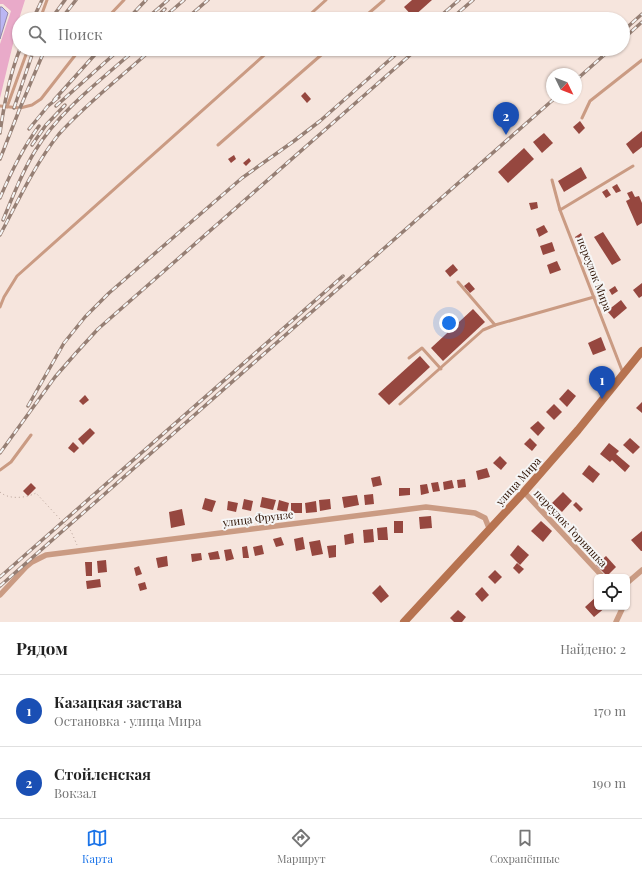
<!DOCTYPE html>
<html lang="ru">
<head>
<meta charset="utf-8">
<style>
  :root { --surface:#fff; --page:#f6f6f6; --text:#222; --muted:#767676; --line:#e0e0e0; --accent:#1a73e8 }
  body { margin:0; font-family:"Playfair Display",serif; background:var(--page); color:var(--text) }
  .controls { position:absolute; right:12px; bottom:12px; display:grid; overflow:hidden; border-radius:6px; box-shadow:0 1px 3px #0004 }
  .controls button { width:36px; height:36px; display:grid; place-items:center; padding:0; border:0; border-bottom:1px solid var(--line); background:var(--surface); color:var(--text); font:20px sans-serif }
  .compass { position:absolute; left:546px; top:68px; width:36px; height:36px; border-radius:50%; background:var(--surface); box-shadow:0 1px 3px #0004; rotate:133deg }
  .you { position:absolute; left:449px; top:323px; width:14px; height:14px; margin:-10px; border:3px solid #fff; border-radius:50%; background:#1a73e8; box-shadow:0 0 0 6px #1a73e833 }
  .badge { display:grid; place-items:center; width:26px; height:26px; border-radius:50%; background:var(--accent); color:#fff; font-size:13px; font-weight:700 }
  .pin { position:absolute; translate:-50% -33px; filter:drop-shadow(0 1px 2px #0008) }
  .pin::after { content:''; position:absolute; top:21px; width:14px; height:12px; background:inherit; clip-path:polygon(0 0,100% 0,50% 100%) }
  .list { margin:0; padding:0; list-style:none }
  h2 { display:flex; justify-content:space-between; align-items:center; height:52px; margin:0; padding:0 16px; font-size:17px }
  h2 small { font-size:13px; font-weight:400; color:var(--muted) }
  .list li { display:grid; grid-template-columns:26px 1fr auto; gap:12px; align-items:center; box-sizing:border-box; height:72px; padding:0 16px; border-top:1px solid var(--line) }
  .list b { display:block; font-size:15px; white-space:nowrap }
  .list p { margin:0; font-size:13px; white-space:nowrap; color:var(--muted) }
  .list em { font-size:13px; font-style:normal; color:var(--muted) }
  .icon { flex:none; width:22px; height:22px; fill:none; stroke:currentColor; stroke-width:2; stroke-linecap:round; stroke-linejoin:round }
  .map { position:relative; flex:none; width:642px; height:622px; overflow:hidden }
  .search { position:absolute; background:var(--surface); box-shadow:0 1px 3px #0004; left:12px; right:12px; top:12px; height:44px; display:flex; align-items:center; gap:10px; box-sizing:border-box; padding:0 14px; border-radius:22px; color:var(--muted); font-size:15px }
  .sheet { height:196px; background:var(--surface) }
  nav { display:flex; justify-content:space-around; align-items:center; box-sizing:border-box; height:56px; border-top:1px solid var(--line); background:var(--surface); font-size:11px; color:var(--muted) }
  nav a { display:grid; justify-items:center; gap:2px }
  nav .on { color:var(--accent) }
  .map>svg:first-child { display:block }
  .green { fill:#e9aac9 }
  .water { fill:#bbb6f3; stroke:#9185ab }
  .building { fill:#96473f }
  .lines { fill:none; stroke-linecap:round; stroke-linejoin:round }
  .path { stroke:#b7a298; stroke-width:1; stroke-dasharray:1 3; stroke-linecap:butt }
  .lane { stroke:#ca9b83; stroke-width:3 }
  .street { stroke:#ca9b83; stroke-width:5.5 }
  .secondary { stroke:#b77350; stroke-width:8 }
  .rail-casing { stroke:#967f74; stroke-width:3.5 }
  .rail { stroke:#f6f6f6; stroke-width:2; stroke-dasharray:6; stroke-linecap:butt }
  .labels { text-anchor:middle; dominant-baseline:central; stroke-width:4; stroke-linejoin:round; paint-order:stroke }
  .street-label { font-size:11px; fill:#2e1203; stroke:#f6f6f6 }
</style>
</head>
<body>
<div class="map">
<svg width="642" height="622" viewBox="0 0 642 622">
  <rect width="100%" height="100%" fill="#f6e5dd"/>
  <polygon class="green" points="0,0 25,0 19,19 0,98 0,44 11,11 3,4 0,4"/>
  <polygon class="water" points="0,7 2,7 8,13 0,39"/>
  <g class="building">
    <polygon points="412,0 432,0 413,17 404,7"/>
    <polygon points="305,92 311,99 307,103 301,96"/>
    <polygon points="580,121 585,128 579,134 573,127"/>
    <polygon points="642,131 642,147 633,154 626,144"/>
    <polygon points="544,133 553,143 542,153 533,142"/>
    <polygon points="524,148 534,159 508,183 498,172"/>
    <polygon points="234,155 236,159 231,163 228,159"/>
    <polygon points="249,158 251,161 246,166 243,163"/>
    <polygon points="581,167 587,178 564,192 558,181"/>
    <polygon points="617,184 621,191 616,193 612,187"/>
    <polygon points="607,189 611,195 606,198 602,192"/>
    <polygon points="632,191 635,197 639,196 642,203 642,223 637,226 626,201 630,199 627,193"/>
    <polygon points="537,202 538,208 531,210 529,203"/>
    <polygon points="544,225 548,232 539,237 536,229"/>
    <polygon points="603,232 621,260 612,265 594,237"/>
    <polygon points="581,233 583,238 577,241 575,237"/>
    <polygon points="552,242 555,251 543,255 540,246"/>
    <polygon points="557,261 561,270 550,274 547,265"/>
    <polygon points="453,264 458,270 450,277 445,271"/>
    <polygon points="469,282 475,289 470,293 464,286"/>
    <polygon points="642,283 642,296 639,298 633,290"/>
    <polygon points="615,286 618,291 612,295 609,290"/>
    <polygon points="621,300 627,308 614,319 607,311"/>
    <polygon points="473,309 485,322 443,361 431,348"/>
    <polygon points="601,337 606,350 593,355 588,343"/>
    <polygon points="420,356 430,367 389,405 378,394"/>
    <polygon points="604,374 608,377 604,381 600,377"/>
    <polygon points="568,389 576,396 567,407 559,399"/>
    <polygon points="85,395 89,400 83,405 79,401"/>
    <polygon points="642,402 642,413 636,408"/>
    <polygon points="554,404 562,412 554,420 546,412"/>
    <polygon points="538,421 545,428 538,436 530,428"/>
    <polygon points="90,428 95,433 83,445 78,439"/>
    <polygon points="530,438 537,445 532,451 524,444"/>
    <polygon points="630,438 640,447 633,454 623,445"/>
    <polygon points="73,442 79,448 74,453 68,448"/>
    <polygon points="609,443 619,451 616,454 630,466 625,472 612,460 610,462 600,454"/>
    <polygon points="500,456 507,463 501,470 493,463"/>
    <polygon points="589,465 600,474 593,483 582,474"/>
    <polygon points="487,468 490,477 478,480 476,471"/>
    <polygon points="380,476 382,485 373,487 371,478"/>
    <polygon points="465,479 466,487 458,488 457,480"/>
    <polygon points="452,480 454,488 444,490 443,482"/>
    <polygon points="438,482 440,491 433,492 431,483"/>
    <polygon points="31,483 36,488 28,496 23,491"/>
    <polygon points="427,484 429,493 421,495 420,485"/>
    <polygon points="399,488 410,488 410,495 399,496"/>
    <polygon points="563,492 572,501 562,512 552,503"/>
    <polygon points="373,494 374,504 365,505 364,495"/>
    <polygon points="357,495 359,505 344,508 342,497"/>
    <polygon points="262,497 276,500 273,510 260,507"/>
    <polygon points="205,498 216,501 212,512 202,509"/>
    <polygon points="244,499 253,501 251,511 242,509"/>
    <polygon points="330,499 331,509 320,511 319,500"/>
    <polygon points="279,500 289,503 287,512 277,510"/>
    <polygon points="228,501 238,503 236,512 227,510"/>
    <polygon points="316,501 317,512 306,513 305,503"/>
    <polygon points="576,502 583,509 580,512 573,505"/>
    <rect x="291" y="503" width="11" height="10"/>
    <polygon points="182,509 185,525 171,528 169,512"/>
    <polygon points="431,516 432,528 420,529 419,517"/>
    <rect x="394" y="521" width="9" height="12"/>
    <polygon points="541,521 552,531 543,542 531,531"/>
    <polygon points="387,527 388,540 378,540 377,528"/>
    <polygon points="373,529 374,542 364,543 363,530"/>
    <polygon points="642,531 642,551 641,551 631,540"/>
    <polygon points="353,533 354,543 345,545 344,535"/>
    <polygon points="281,537 284,545 276,547 273,539"/>
    <polygon points="303,537 305,549 296,551 294,539"/>
    <polygon points="320,540 323,554 312,556 309,542"/>
    <polygon points="262,545 264,554 255,556 253,547"/>
    <polygon points="336,545 336,557 329,558 327,546"/>
    <polygon points="518,545 529,555 520,565 510,555"/>
    <polygon points="247,546 249,558 243,558 242,547"/>
    <polygon points="231,549 234,559 226,561 224,550"/>
    <polygon points="218,551 220,559 210,560 208,553"/>
    <polygon points="201,553 202,560 192,562 191,554"/>
    <polygon points="167,556 168,566 158,568 156,558"/>
    <polygon points="606,556 616,567 607,576 596,565"/>
    <polygon points="106,560 107,572 98,573 97,561"/>
    <polygon points="85,562 92,562 92,576 86,576"/>
    <polygon points="517,563 524,569 519,574 513,568"/>
    <polygon points="139,566 142,574 136,576 134,568"/>
    <polygon points="495,570 502,577 495,584 488,577"/>
    <polygon points="100,579 101,587 87,589 86,581"/>
    <polygon points="145,582 147,589 140,591 138,584"/>
    <polygon points="380,585 389,596 381,603 372,593"/>
    <polygon points="482,587 489,595 482,602 475,594"/>
    <polygon points="597,596 597,607 606,607 594,617 585,607"/>
    <polygon points="458,610 466,617 462,622 454,622 450,618"/>
  </g>
  <g class="lines">
    <path class="path" d="M0,492C9,500 26,498 36,493L71,531L77,545"/>
    <g class="lane">
      <polyline points="40,19 47,0"/>
      <polyline points="106,19 124,0"/>
      <polyline points="305,19 326,0"/>
      <polyline points="362,19 384,0"/>
      <polyline points="0,106 20,108 32,105 41,99 80,49"/>
      <polyline points="7,107 28,49"/>
      <polyline points="582,118 590,101 642,60"/>
      <polyline points="218,145 328,49"/>
      <polyline points="552,180 560,210 623,373"/>
      <polyline points="560,210 633,166"/>
      <polyline points="458,282 495,325"/>
      <polyline points="0,307 4,297 17,276 271,49"/>
      <polyline points="409,358 422,348 441,369"/>
      <polyline points="400,404 483,330 495,325 594,297"/>
      <polyline points="0,470 11,462 31,435"/>
    </g>
    <g class="street">
      <polyline points="524,492 603,577"/>
      <polyline points="627,583 642,570"/>
      <polyline points="0,595 26,567 32,562 46,555 426,507 475,513 485,518 489,528"/>
      <polyline points="616,622 623,607"/>
    </g>
    <polyline class="secondary" points="404,622 524,492 578,430 642,351"/>
    <defs>
      <g id="rail">
        <polyline points="33,19 42,0"/>
        <polyline points="51,19 65,0"/>
        <polyline points="61,19 76,0"/>
        <polyline points="128,19 146,0"/>
        <polyline points="146,19 168,0"/>
        <polyline points="154,19 165,9"/>
        <polyline points="162,19 184,0"/>
        <polyline points="186,19 208,0"/>
        <polyline points="437,19 459,0"/>
        <polyline points="451,19 473,0"/>
        <polyline points="623,31 642,14"/>
        <polyline points="623,39 642,22"/>
        <polyline points="576,80 611,49"/>
        <polyline points="54,100 100,49"/>
        <polyline points="56,106 120,49"/>
        <polyline points="14,108 34,49"/>
        <polyline points="29,129 48,106 59,97"/>
        <path d="M0,133C4,104 9,76 20,49"/>
        <polyline points="32,145 46,125 65,105"/>
        <polyline points="0,159 20,108 45,49"/>
        <path d="M0,198C11,172 22,149 39,126"/>
        <path d="M3,220C13,196 22,172 35,151C60,110 101,80 136,49"/>
        <path d="M0,235C18,201 35,164 59,134C87,103 121,77 152,49"/>
        <polyline points="28,406 64,343 85,317 109,293 242,178 294,141 320,121 402,49"/>
        <polyline points="0,453 55,377 76,353 98,329 417,49"/>
        <polyline points="0,577 343,276"/>
        <polyline points="0,586 555,98"/>
      </g>
    </defs>
    <use href="#rail" class="rail-casing"/>
    <use href="#rail" class="rail"/>
  </g>
  <g class="labels">
    <g class="street-label">
      <text transform="translate(595 274) rotate(69)">переулок Мира</text>
      <text transform="translate(518 481) rotate(-48)">улица Мира</text>
      <text transform="translate(258 518) rotate(-7)">улица Фрунзе</text>
      <text transform="translate(571 528) rotate(47)">переулок Горняшка</text>
    </g>
  </g>
</svg>
<div class="controls">
<button><svg class="icon" aria-label="locate" viewBox="0 0 24 24"><circle cx="12" cy="12" r="6"/><path d="M12 2v4M12 18v4M2 12h4M18 12h4"/></svg></button>
</div>
<svg class="compass" viewBox="-18 -18 36 36"><path d="M0-13l5 13h-10z" fill="#e53935"/><path d="M0 13l5-13h-10z" fill="#767676"/></svg>
<div class="you"></div>
<div class="pin badge" style="left:602px;top:399px;background:#1a4fb4">1</div>
<div class="pin badge" style="left:506px;top:135px;background:#1a4fb4">2</div>
<div class="search"><svg class="icon" aria-label="search" viewBox="0 0 24 24"><circle cx="10" cy="10" r="6"/><path d="M15 15l6 6"/></svg>Поиск</div>
</div>
<section class="sheet">
<h2>Рядом<small>Найдено: 2</small></h2>
<ul class="list">
<li><span class="badge" style="background:#1a4fb4">1</span><div><b>Казацкая застава</b><p>Остановка · улица Мира</p></div><em>170 m</em></li>
<li><span class="badge" style="background:#1a4fb4">2</span><div><b>Стойленская</b><p>Вокзал</p></div><em>190 m</em></li>
</ul>
</section>
<nav>
<a class="on"><svg class="icon" aria-label="map" viewBox="0 0 24 24"><path d="M3 6l6-2 6 2 6-2v14l-6 2-6-2-6 2zM9 4v14M15 6v14"/></svg>Карта</a>
<a><svg class="icon" aria-label="directions" viewBox="0 0 24 24"><path d="M12 3l9 9-9 9-9-9zM9 14v-3h6M13 9l2 2-2 2"/></svg>Маршрут</a>
<a><svg class="icon" aria-label="saved" viewBox="0 0 24 24"><path d="M7 4h10v16l-5-4-5 4z"/></svg>Сохранённые</a>
</nav>
</body>
</html>
